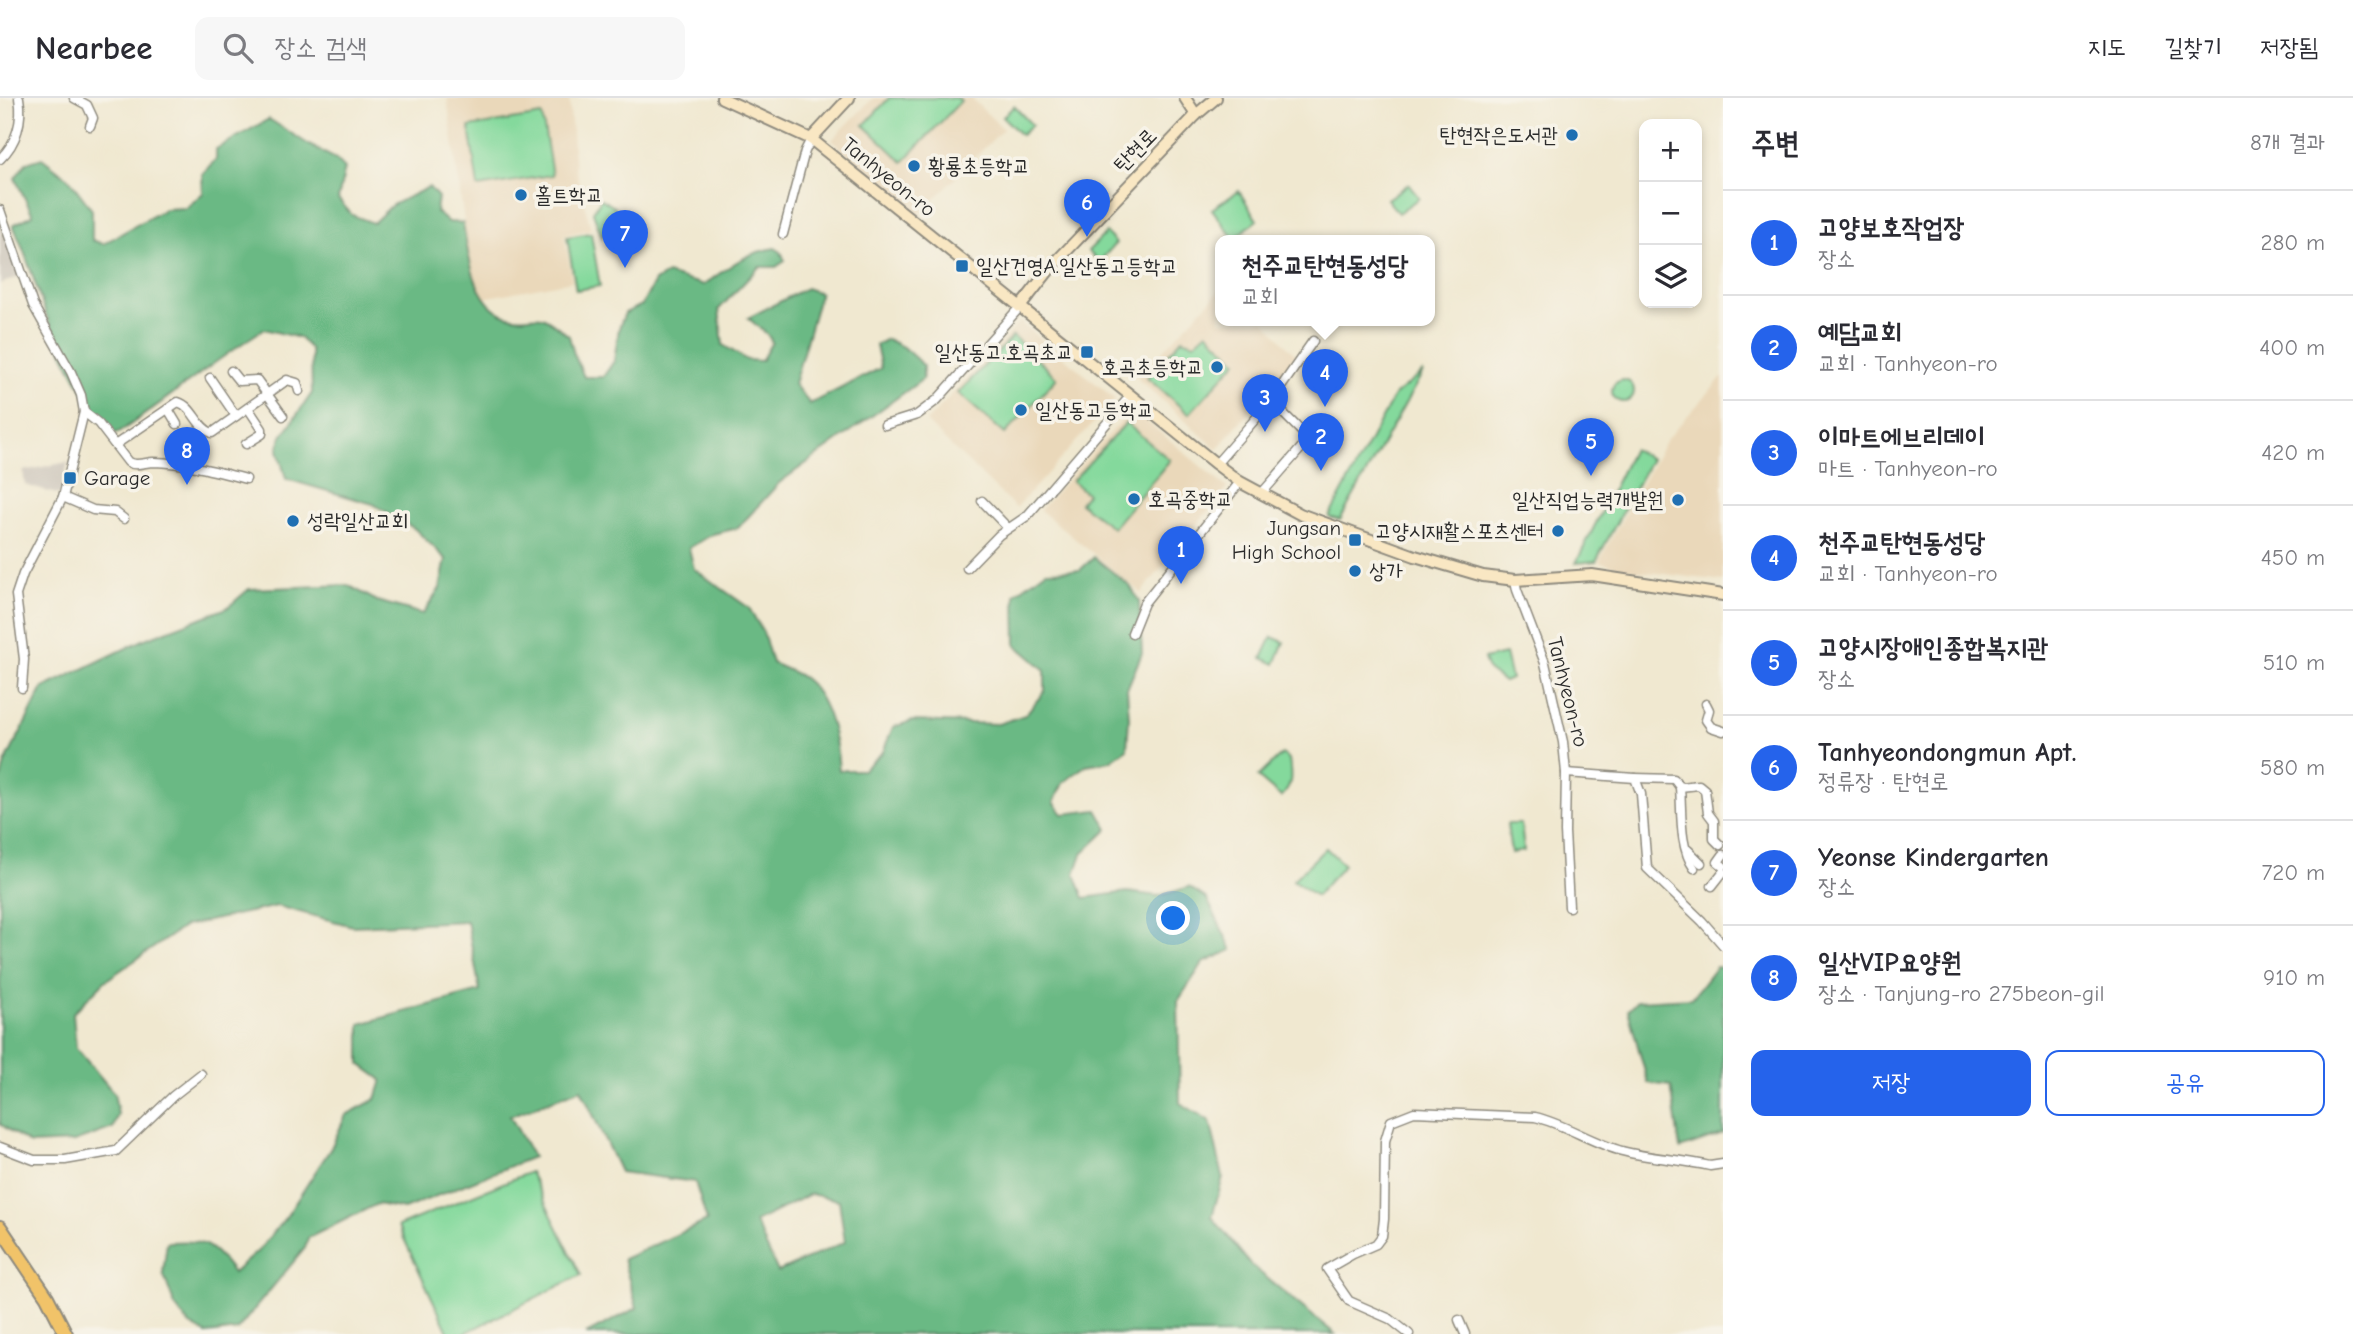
<!DOCTYPE html>
<html lang="ko">
<head>
<meta charset="utf-8">
<style>
  :root { --surface:#fff; --page:#f7f7f7; --text:#2b2b33; --muted:#7c7c81; --line:#e1e1e2; --accent:#2563eb }
  body { margin:0; font-family:"Comic Neue","Poor Story",sans-serif; background:var(--page); color:var(--text) }
  .controls { position:absolute; right:21px; top:21px; display:grid; overflow:hidden; border-radius:14px; box-shadow:0 4px 10px #0003 }
  .controls button { width:63px; height:63px; display:grid; place-items:center; padding:0; border:0; border-bottom:2px solid var(--line); background:var(--surface); color:var(--text); font:35px sans-serif }
  .you { position:absolute; left:1174px; top:821px; width:24px; height:24px; margin:-18px; border:5px solid #fff; border-radius:50%; background:#1a73e8; box-shadow:0 0 0 10px #1a73e833 }
  .badge { display:grid; place-items:center; width:46px; height:46px; border-radius:50%; background:var(--accent); color:#fff; font-size:23px; font-weight:700 }
  .pin { position:absolute; translate:-50% -58px; filter:drop-shadow(0 2px 4px #0008) }
  .pin::after { content:''; position:absolute; top:37px; width:24px; height:21px; background:inherit; clip-path:polygon(0 0,100% 0,50% 100%) }
  .popup { position:absolute; left:1215px; top:137px; width:220px; height:91px; box-sizing:border-box; display:grid; place-content:center; border-radius:14px; background:var(--surface); filter:drop-shadow(0 2px 5px #0005); font-size:23px; white-space:nowrap; color:var(--muted) }
  .popup b { font-size:26px; color:var(--text) }
  .popup::after { content:''; position:absolute; left:50%; top:100%; margin-left:-14px; border:14px solid transparent; border-top-color:var(--surface) }
  .list { margin:0; padding:0; list-style:none }
  h2 { display:flex; justify-content:space-between; align-items:center; height:91px; margin:0; padding:0 28px; font-size:30px }
  h2 small { font-size:23px; font-weight:400; color:var(--muted) }
  .list li { display:grid; grid-template-columns:46px 1fr auto; gap:21px; align-items:center; box-sizing:border-box; height:105px; padding:0 28px; border-top:2px solid var(--line) }
  .list b { display:block; font-size:26px; white-space:nowrap }
  .list p { margin:0; font-size:23px; white-space:nowrap; color:var(--muted) }
  .list em { font-size:23px; font-style:normal; color:var(--muted) }
  .actions { display:flex; gap:14px; padding:21px 28px }
  .actions a { flex:1; padding:16px 0; border:2px solid var(--accent); border-radius:14px; text-align:center; font-size:24px; color:var(--accent) }
  .actions .main { background:var(--accent); color:#fff }
  .icon { flex:none; width:38px; height:38px; fill:none; stroke:currentColor; stroke-width:2; stroke-linecap:round; stroke-linejoin:round }
  .map { position:relative; flex:none; width:1723px; height:1236px; overflow:hidden }
  header { display:flex; align-items:center; gap:42px; box-sizing:border-box; height:98px; padding:0 35px; background:var(--surface); border-bottom:2px solid var(--line) }
  header strong { font-size:33px }
  nav { display:flex; gap:38px; margin-inline-start:auto; font-size:24px }
  .search { width:490px; height:63px; background:var(--page); display:flex; align-items:center; gap:18px; box-sizing:border-box; padding:0 24px; border-radius:14px; color:var(--muted); font-size:26px }
  main { display:flex }
  aside { flex:1; background:var(--surface) }
  .map>svg:first-child { display:block }
  .built { fill:#ead8ba }
  .industrial { fill:#cac3b8 }
  .green { fill:#84d99c; stroke:#588264; stroke-width:2 }
  .forest { fill:#6bb984; stroke:#4b7258; stroke-width:2; fill-rule:evenodd }
  .lines { fill:none; stroke-linecap:round; stroke-linejoin:round }
  .street-casing { stroke:#8e8a7e; stroke-width:11 }
  .secondary-casing { stroke:#8e8a7e; stroke-width:14 }
  .primary-casing { stroke:#8e8a7e; stroke-width:16 }
  .street { stroke:#fff; stroke-width:8 }
  .secondary { stroke:#f9e7c3; stroke-width:10 }
  .primary { stroke:#f1c369; stroke-width:12 }
  .poi-dot { fill:#1f6fb2; stroke:#f7f3e8; stroke-width:2.5 }
  .labels { text-anchor:middle; dominant-baseline:central; stroke-width:7; stroke-linejoin:round; paint-order:stroke }
  .poi-label { font-size:21px; fill:#2b2b2b; stroke:#f7f3e8; text-anchor:start }
  .street-label { font-size:21px; fill:#2b2b2b; stroke:#f7f3e8 }
</style>
</head>
<body>
<header>
<strong>Nearbee</strong>
<div class="search"><svg class="icon" aria-label="search" viewBox="0 0 24 24"><circle cx="10" cy="10" r="6"/><path d="M15 15l6 6"/></svg>장소 검색</div>
<nav><a>지도</a><a>길찾기</a><a>저장됨</a></nav>
</header>
<main>
<div class="map">
<svg width="1723" height="1236" viewBox="0 0 1723 1236">
  <rect width="100%" height="100%" fill="#f7f3e8"/>
  <filter id="ink" filterUnits="userSpaceOnUse"><feTurbulence type="fractalNoise" baseFrequency=".0143" numOctaves="2"/><feDisplacementMap in="SourceGraphic" scale="14" xChannelSelector="R" yChannelSelector="G"/><feConvolveMatrix kernelMatrix="1 2 1 2 8 2 1 2 1" color-interpolation-filters="sRGB"/></filter>
  <filter id="wash" filterUnits="userSpaceOnUse"><feTurbulence type="fractalNoise" baseFrequency=".00686" numOctaves="4" result="noise"/><feDisplacementMap in="SourceGraphic" scale="28" xChannelSelector="R" yChannelSelector="G"/><feGaussianBlur stdDeviation="1.57" result="paint"/><feColorMatrix in="noise" values="0 0 0 0 0 0 0 0 0 0 0 0 0 0 0 0 0 1.4 0 .05"/><feComposite in="paint" operator="in"/></filter>
  <g filter="url(#wash)">
    <rect width="100%" height="100%" fill="#f0e8d0"/>
    <g class="built">
      <polygon points="447,0 569,0 575,70 591,131 564,137 572,183 483,200 470,167"/>
      <polygon points="873,0 971,0 1003,31 918,118 889,95 832,42"/>
      <polygon points="1220,192 1220,223 1265,223 1296,258 1217,351 1137,280"/>
      <polygon points="1020,224 1115,301 1016,410 926,324"/>
      <polygon points="1723,278 1723,483 1623,471 1599,463 1666,342"/>
      <polygon points="1132,311 1227,390 1141,495 1040,412"/>
    </g>
    <g class="industrial">
      <polygon points="0,125 22,178 0,186"/>
      <polygon points="68,364 60,397 25,387 23,373"/>
    </g>
    <g class="green">
      <polygon points="889,0 957,0 961,3 903,64 864,27"/>
      <polygon points="1014,8 1032,27 1021,37 1003,19"/>
      <polygon points="542,17 552,77 478,89 469,29"/>
      <polygon points="1409,86 1419,100 1398,115 1387,101"/>
      <polygon points="1239,93 1257,122 1234,141 1212,111"/>
      <polygon points="601,101 616,110 602,139 593,114"/>
      <polygon points="591,135 600,188 576,192 567,139"/>
      <polygon points="1106,135 1116,145 1099,164 1088,153"/>
      <polygon points="1207,234 1237,263 1189,316 1147,280 1182,241 1195,245"/>
      <polygon points="1013,238 1057,280 1005,336 958,295"/>
      <polygon points="1423,274 1340,422 1329,419 1394,298"/>
      <circle cx="1623" cy="293" r="11"/>
      <polygon points="1126,325 1170,362 1113,430 1080,405 1087,396 1072,383"/>
      <polygon points="1633,351 1651,361 1596,463 1576,465"/>
      <polygon points="1272,539 1284,544 1275,566 1262,560"/>
      <polygon points="1505,556 1511,581 1504,584 1488,572 1484,561"/>
      <path d="M1282,656L1289,661C1291,676 1293,689 1281,699L1258,679Z"/>
      <polygon points="1507,726 1521,726 1524,753 1511,755"/>
      <polygon points="1326,750 1344,767 1316,798 1293,782"/>
      <polygon points="530,1074 581,1177 463,1236 449,1236 398,1128"/>
    </g>
    <g class="forest">
      <path d="M269,21L311,48L336,61L345,70L338,101L352,117L373,125L392,107L429,89L438,99L436,114L448,124L463,125C468,156 474,214 514,219C523,221 534,217 542,219C551,222 561,232 569,238L574,256L584,279H603L614,263L619,230L625,215L642,207L655,183L667,176L704,187C727,170 746,154 775,150L781,154L785,163L776,169H759L719,211L723,247L747,262L761,263L772,244L767,236L748,220L806,190L820,195L794,286L810,306L881,270L876,247L887,241L903,249L923,267V281L779,385L738,430L713,436L689,450L694,471L749,510L763,534L772,565C783,570 799,575 807,583C829,603 837,644 839,672H863L883,654L893,629L912,623L998,626L1025,617L1045,593V572L1016,547L1015,496L1046,473L1080,472L1094,459L1130,488L1139,503L1142,555L1127,591L1129,620L1127,651L1110,663L1086,667L1063,685L1054,704L1063,716L1097,712L1108,731L1082,756L1075,776L1084,800L1127,794L1158,798L1189,789L1207,801L1232,852L1203,865L1178,903L1180,1005L1210,1023L1223,1079L1212,1119L1251,1167L1335,1236H586L637,1210L623,1161L707,1123L695,1084L620,1074L581,991L510,1018L533,1059L404,1111L377,1106L308,1140L305,1150L237,1232L206,1236L190,1227L175,1208L163,1175L167,1144C206,1142 209,1144 233,1175L259,1152L286,1119L331,1050L346,1017L376,1001L382,982L360,966V926L480,893L467,823L352,828L277,808L185,828L105,883L73,915L76,950L114,995L118,1016L113,1030L74,1044L30,1046L0,1026V685L5,665L43,590L145,541L227,510L249,491L348,487L377,503L423,516L440,490L446,461L415,431L373,406L286,381L278,352L281,340L312,295L311,252L300,240L264,231C215,262 172,298 124,331L117,335L109,333C87,302 63,259 49,224C36,191 28,159 13,127L33,117L15,80L26,65L42,60L69,81L92,112V142L103,146L165,111L186,110L203,95L202,76L216,61V51ZM810,1096L839,1102L845,1144L778,1174L755,1124Z"/>
      <polygon points="1716,869 1723,870 1723,1036 1680,1051 1671,988 1648,985 1628,912 1637,903 1692,900"/>
    </g>
  </g>
  <g filter="url(#ink)">
    <g class="lines">
      <defs>
        <g id="street">
          <polyline points="74,0 87,7 93,20 90,28"/>
          <path d="M0,61C17,45 23,22 19,0"/>
          <path d="M0,112L33,207L71,274L81,297L84,314L98,325L128,364C136,369 145,364 154,364C187,365 215,373 246,381"/>
          <polyline points="783,136 805,53 811,41"/>
          <polyline points="231,273 239,283 257,282 283,318"/>
          <polyline points="210,280 236,318"/>
          <polyline points="1277,309 1309,341"/>
          <polyline points="168,311 177,326"/>
          <polyline points="885,327 917,317 937,302 1020,209"/>
          <polyline points="246,346 262,336 262,331 248,310"/>
          <path d="M115,347L178,304C194,309 196,329 212,335L287,282L297,285L299,293"/>
          <polyline points="1216,366 1272,302 1313,243"/>
          <polyline points="1262,395 1309,341 1321,338 1334,340"/>
          <polyline points="63,399 93,412 115,414 124,421"/>
          <polyline points="982,403 1008,430"/>
          <polyline points="967,470 999,437 1027,418 1131,297"/>
          <polyline points="1515,482 1517,492 1545,565 1563,644 1566,675 1565,734 1569,809"/>
          <polyline points="1132,535 1144,505 1240,384"/>
          <polyline points="22,590 24,561 16,497 23,476 63,399 84,314"/>
          <polyline points="1706,606 1709,612 1706,622 1711,629 1723,633"/>
          <polyline points="1566,675 1635,680 1641,696 1647,770 1702,823 1723,847"/>
          <path d="M1635,680L1674,681L1680,689C1682,714 1679,749 1694,770"/>
          <polyline points="1680,689 1699,687 1705,692 1708,715 1714,723 1714,741 1720,747"/>
          <polyline points="1688,752 1701,765"/>
          <polyline points="1723,757 1718,764 1723,768"/>
          <polyline points="1712,788 1723,774"/>
          <polyline points="0,1049 34,1062 65,1062 116,1053 173,998 201,976"/>
          <polyline points="1459,1222 1465,1236"/>
          <path d="M1409,1236L1390,1221L1349,1203L1327,1171L1353,1156L1376,1146L1382,1138L1384,1121L1385,1043L1391,1023L1414,1014L1535,1019C1565,1026 1592,1045 1622,1053C1651,1061 1681,1061 1710,1068L1723,1066"/>
        </g>
        <g id="secondary">
          <polyline points="722,0 811,41 1216,366 1240,384 1300,416 1415,458 1483,478 1515,482 1592,477 1723,497"/>
          <polyline points="1185,0 1196,17"/>
          <polyline points="811,41 849,0"/>
          <polyline points="1020,209 1053,167 1196,17 1216,0"/>
        </g>
        <polyline id="primary" points="0,1129 47,1199 66,1236"/>
      </defs>
      <use href="#street" class="street-casing"/>
      <use href="#secondary" class="secondary-casing"/>
      <use href="#primary" class="primary-casing"/>
      <use href="#street" class="street"/>
      <use href="#secondary" class="secondary"/>
      <use href="#primary" class="primary"/>
    </g>
  </g>
  <g class="poi-dot">
    <circle cx="1572" cy="37" r="7"/>
    <circle cx="914" cy="68" r="7"/>
    <circle cx="521" cy="97" r="7"/>
    <rect x="955" y="161" width="14" height="14" rx="3.5"/>
    <rect x="1080" y="247" width="14" height="14" rx="3.5"/>
    <circle cx="1217" cy="269" r="7"/>
    <circle cx="1021" cy="312" r="7"/>
    <rect x="63" y="373" width="14" height="14" rx="3.5"/>
    <circle cx="1134" cy="401" r="7"/>
    <circle cx="1678" cy="402" r="7"/>
    <circle cx="293" cy="423" r="7"/>
    <circle cx="1558" cy="433" r="7"/>
    <rect x="1348" y="435" width="14" height="14" rx="3.5"/>
    <circle cx="1355" cy="473" r="7"/>
  </g>
  <g class="labels">
    <g class="poi-label">
      <text x="1558" y="37" text-anchor="end">탄현작은도서관</text>
      <text x="928" y="68">황룡초등학교</text>
      <text x="535" y="97">홀트학교</text>
      <text x="976" y="168">일산건영A.일산동고등학교</text>
      <text x="1073" y="254" text-anchor="end">일산동고.호곡초교</text>
      <text x="1203" y="269" text-anchor="end">호곡초등학교</text>
      <text x="1035" y="312">일산동고등학교</text>
      <text x="84" y="380">Garage</text>
      <text x="1148" y="401">호곡중학교</text>
      <text x="1664" y="402" text-anchor="end">일산직업능력개발원</text>
      <text x="307" y="423">성락일산교회</text>
      <text x="1341" y="430" text-anchor="end">Jungsan<tspan x="1341" dy="24">High School</tspan></text>
      <text x="1544" y="433" text-anchor="end">고양시재활스포츠센터</text>
      <text x="1369" y="473">상가</text>
    </g>
    <g class="street-label">
      <text transform="translate(1135 52) rotate(-46)">탄현로</text>
      <text transform="translate(889 79) rotate(39)">Tanhyeon-ro</text>
      <text transform="translate(1568 594) rotate(76)">Tanhyeon-ro</text>
    </g>
  </g>
</svg>
<div class="controls">
<button>+</button>
<button>−</button>
<button><svg class="icon" aria-label="layers" viewBox="0 0 24 24"><path d="M12 4l9 5-9 5-9-5zM3 14l9 5 9-5"/></svg></button>
</div>
<div class="you"></div>
<div class="pin badge" style="left:1181px;top:486px">1</div>
<div class="pin badge" style="left:1321px;top:373px">2</div>
<div class="pin badge" style="left:1265px;top:334px">3</div>
<div class="pin badge" style="left:1325px;top:309px">4</div>
<div class="popup"><b>천주교탄현동성당</b>교회</div>
<div class="pin badge" style="left:1591px;top:378px">5</div>
<div class="pin badge" style="left:1087px;top:139px">6</div>
<div class="pin badge" style="left:625px;top:170px">7</div>
<div class="pin badge" style="left:187px;top:387px">8</div>
</div>
<aside>
<h2>주변<small>8개 결과</small></h2>
<ul class="list">
<li><span class="badge">1</span><div><b>고양보호작업장</b><p>장소</p></div><em>280 m</em></li>
<li><span class="badge">2</span><div><b>예담교회</b><p>교회 · Tanhyeon-ro</p></div><em>400 m</em></li>
<li><span class="badge">3</span><div><b>이마트에브리데이</b><p>마트 · Tanhyeon-ro</p></div><em>420 m</em></li>
<li><span class="badge">4</span><div><b>천주교탄현동성당</b><p>교회 · Tanhyeon-ro</p></div><em>450 m</em></li>
<li><span class="badge">5</span><div><b>고양시장애인종합복지관</b><p>장소</p></div><em>510 m</em></li>
<li><span class="badge">6</span><div><b>Tanhyeondongmun Apt.</b><p>정류장 · 탄현로</p></div><em>580 m</em></li>
<li><span class="badge">7</span><div><b>Yeonse Kindergarten</b><p>장소</p></div><em>720 m</em></li>
<li><span class="badge">8</span><div><b>일산VIP요양원</b><p>장소 · Tanjung-ro 275beon-gil</p></div><em>910 m</em></li>
</ul>
<div class="actions"><a class="main">저장</a><a>공유</a></div>
</aside>
</main>
</body>
</html>
